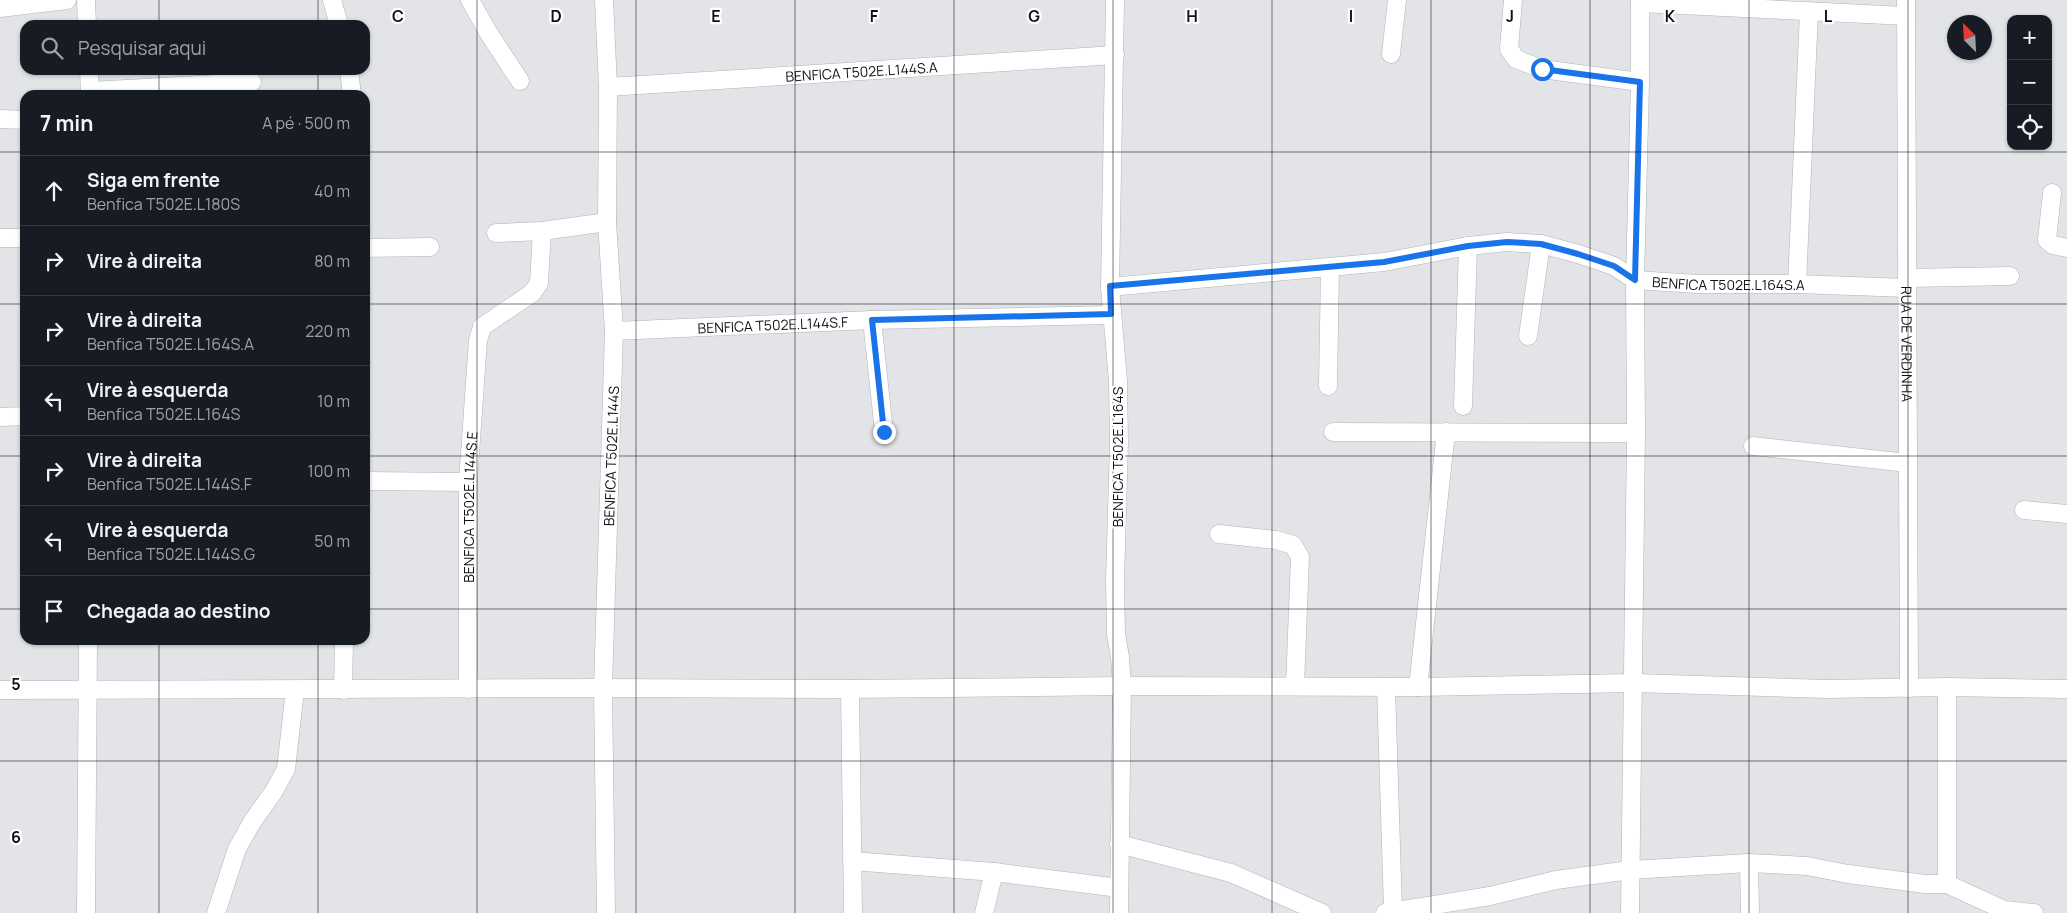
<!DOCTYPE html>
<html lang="pt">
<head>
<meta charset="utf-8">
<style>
  :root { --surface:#171b24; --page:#242831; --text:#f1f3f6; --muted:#9ea1a6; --line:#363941 }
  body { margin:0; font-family:Manrope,sans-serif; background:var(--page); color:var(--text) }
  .controls { position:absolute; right:15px; top:15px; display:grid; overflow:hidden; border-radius:10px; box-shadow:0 1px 4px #0004 }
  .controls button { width:45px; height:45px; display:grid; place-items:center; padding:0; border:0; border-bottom:1px solid var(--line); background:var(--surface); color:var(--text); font:25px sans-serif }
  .compass { position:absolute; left:1947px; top:15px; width:45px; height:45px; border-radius:50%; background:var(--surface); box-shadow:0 1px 4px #0004; rotate:336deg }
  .stop { position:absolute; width:15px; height:15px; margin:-11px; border:4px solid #1a73e8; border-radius:50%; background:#fff }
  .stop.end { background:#1a73e8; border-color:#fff; box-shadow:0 1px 5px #0008 }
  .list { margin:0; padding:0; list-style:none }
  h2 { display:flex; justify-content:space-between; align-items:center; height:65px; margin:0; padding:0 20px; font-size:21px }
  h2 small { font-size:16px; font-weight:400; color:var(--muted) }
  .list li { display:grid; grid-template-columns:32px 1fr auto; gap:15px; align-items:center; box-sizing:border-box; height:70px; padding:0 20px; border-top:1px solid var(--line) }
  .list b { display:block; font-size:19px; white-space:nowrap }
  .list p { margin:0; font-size:16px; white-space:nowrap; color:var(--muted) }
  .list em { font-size:16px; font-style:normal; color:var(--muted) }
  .icon { flex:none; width:28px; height:28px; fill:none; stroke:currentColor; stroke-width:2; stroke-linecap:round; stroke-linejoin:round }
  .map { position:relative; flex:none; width:2067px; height:913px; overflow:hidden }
  .search { position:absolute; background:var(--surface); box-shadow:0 1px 4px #0004; left:20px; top:20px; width:350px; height:55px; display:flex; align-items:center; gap:12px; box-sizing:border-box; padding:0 18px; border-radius:15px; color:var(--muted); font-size:19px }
  .panel { position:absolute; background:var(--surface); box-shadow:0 1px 4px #0004; left:20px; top:90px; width:350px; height:555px; border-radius:15px }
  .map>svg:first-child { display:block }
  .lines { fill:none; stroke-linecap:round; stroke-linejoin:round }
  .minor-casing { stroke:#b2b3b7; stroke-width:19 }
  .minor { stroke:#fff; stroke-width:18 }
  .route { stroke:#1a73e8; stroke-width:6 }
  .grid { fill:none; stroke:#101112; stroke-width:1; stroke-opacity:0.55 }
  .labels { text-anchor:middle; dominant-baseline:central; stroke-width:4.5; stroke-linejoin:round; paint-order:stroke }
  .street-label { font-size:14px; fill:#101112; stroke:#fff }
  .grid-label { font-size:16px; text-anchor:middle; font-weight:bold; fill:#101112; stroke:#fff; stroke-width:4.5; stroke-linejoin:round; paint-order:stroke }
</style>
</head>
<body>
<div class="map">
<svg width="2067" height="913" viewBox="0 0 2067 913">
  <rect width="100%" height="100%" fill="#e3e4e8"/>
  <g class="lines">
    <defs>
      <g id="minor">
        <polyline points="86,0 87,25"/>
        <polyline points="332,0 339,25"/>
        <polyline points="470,0 488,32 520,81"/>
        <polyline points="604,0 608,87 607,222 614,331 603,688 606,913"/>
        <polyline points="1115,0 1110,287 1118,381 1119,443 1115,581 1116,634 1120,657 1122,686 1119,913"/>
        <polyline points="1513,0 1509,49 1516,59 1542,69 1640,82"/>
        <path id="s1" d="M1906,0L1909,688"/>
        <polyline points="1640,3 1906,16"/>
        <polyline points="0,8 67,0"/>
        <polyline points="1391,54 1397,0"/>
        <polyline points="89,70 90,95"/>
        <polyline points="349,70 352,95"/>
        <path id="s2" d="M608,87L1115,55"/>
        <polyline points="91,91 252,82"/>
        <polyline points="0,119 25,120"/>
        <polyline points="2052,193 2047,240 2053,245 2067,248"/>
        <polyline points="496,233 542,231 607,222"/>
        <polyline points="0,238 25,238"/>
        <polyline points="365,248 430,247"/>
        <polyline points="1907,278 2010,276"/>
        <polyline points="1797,284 1809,12"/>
        <path id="s3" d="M1110,287L1384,262L1468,246L1507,242L1541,244L1578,254L1614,266L1635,280L1697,284H1797L1907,288"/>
        <polyline points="872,320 884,432"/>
        <path id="s4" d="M614,331L872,320L1111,315"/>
        <polyline points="1528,336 1541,244"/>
        <polyline points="1328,386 1330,267"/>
        <polyline points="1463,406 1468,246"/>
        <polyline points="0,417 25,416"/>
        <polyline points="1333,432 1636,433"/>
        <polyline points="1753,446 1908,463"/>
        <polyline points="365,481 468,482"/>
        <polyline points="2024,510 2067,514"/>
        <polyline points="1219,534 1276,540 1293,545 1300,557 1295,686"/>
        <polyline points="1386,687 1393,910"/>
        <polyline points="1418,687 1446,432"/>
        <polyline points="1947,687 1947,884"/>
        <path id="s5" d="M468,689V482L478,340L482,327L532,293L539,283L542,231"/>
        <polyline points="850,689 853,913"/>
        <polyline points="0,690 603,688 850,689 1122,686 1418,687 1634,683 1826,689 1947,687 2067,689"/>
        <polyline points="343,690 344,640"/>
        <polyline points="1119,844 1231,873 1322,913"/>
        <polyline points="852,861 994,872 984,913"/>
        <polyline points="1749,863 1750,913"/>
        <polyline points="994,872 1119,888"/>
        <polyline points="86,913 88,640"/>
        <polyline points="216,913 237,849 252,822 274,791 286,769 295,690"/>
        <polyline points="1385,913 1490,896 1556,880 1630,870 1749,863 1807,866 1848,874 1925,884 1947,884 2004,910 2034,913"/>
        <polyline points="1630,913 1636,433 1635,280 1640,82 1640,0"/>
      </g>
    </defs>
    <use href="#minor" class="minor-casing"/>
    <use href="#minor" class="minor"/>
  </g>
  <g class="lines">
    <polyline class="route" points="884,432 872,320 1111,314 1110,286 1384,262 1468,246 1507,242 1541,244 1578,254 1614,266 1635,280 1640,82 1542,69"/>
  </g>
  <path class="grid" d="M159,0V25M318,0V25M477,0V913M636,0V913M795,0V913M954,0V913M1113,0V913M1272,0V913M1431,0V913M1590,0V913M1749,0V913M1908,0V913M159,70V95M318,70V95M0,152H25M365,152H2067M0,304H25M365,304H2067M0,456H25M365,456H2067M0,609H25M365,609H2067M159,640V913M318,640V913M0,761H2067"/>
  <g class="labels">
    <g class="street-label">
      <text stroke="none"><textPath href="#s2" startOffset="254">BENFICA T502E.L144S.A</textPath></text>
      <text stroke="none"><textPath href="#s3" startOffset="629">BENFICA T502E.L164S.A</textPath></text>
      <text stroke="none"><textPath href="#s4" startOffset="159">BENFICA T502E.L144S.F</textPath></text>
      <text stroke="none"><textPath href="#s1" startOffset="344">RUA DE VERDINHA</textPath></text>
      <text transform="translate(611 456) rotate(-88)">BENFICA T502E.L144S</text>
      <text transform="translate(1117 457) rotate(-90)">BENFICA T502E.L164S</text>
      <text stroke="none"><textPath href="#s5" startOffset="182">BENFICA T502E.L144S.E</textPath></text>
    </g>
  </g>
  <g class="grid-label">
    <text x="398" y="22">C</text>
    <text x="556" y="22">D</text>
    <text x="716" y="22">E</text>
    <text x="874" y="22">F</text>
    <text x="1034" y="22">G</text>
    <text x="1192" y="22">H</text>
    <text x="1351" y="22">I</text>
    <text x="1510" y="22">J</text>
    <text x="1670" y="22">K</text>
    <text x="1828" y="22">L</text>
    <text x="16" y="690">5</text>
    <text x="16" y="843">6</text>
  </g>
</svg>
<div class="controls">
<button>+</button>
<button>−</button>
<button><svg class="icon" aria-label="locate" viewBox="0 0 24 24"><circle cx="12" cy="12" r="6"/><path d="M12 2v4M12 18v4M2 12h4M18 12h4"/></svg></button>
</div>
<svg class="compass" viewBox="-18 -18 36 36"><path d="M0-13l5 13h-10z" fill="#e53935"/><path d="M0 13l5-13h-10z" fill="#9ea1a6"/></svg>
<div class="stop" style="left:1542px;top:69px"></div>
<div class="stop end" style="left:884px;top:432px"></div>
<div class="search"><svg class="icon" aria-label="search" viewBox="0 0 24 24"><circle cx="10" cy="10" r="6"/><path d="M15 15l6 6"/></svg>Pesquisar aqui</div>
<section class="panel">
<h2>7 min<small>A pé · 500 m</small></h2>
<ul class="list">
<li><svg class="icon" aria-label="ahead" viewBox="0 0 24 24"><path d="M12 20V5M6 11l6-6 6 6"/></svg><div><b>Siga em frente</b><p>Benfica T502E.L180S</p></div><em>40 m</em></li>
<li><svg class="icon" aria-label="right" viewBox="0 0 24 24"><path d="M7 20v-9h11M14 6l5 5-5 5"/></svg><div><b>Vire à direita</b></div><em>80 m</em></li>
<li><svg class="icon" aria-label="right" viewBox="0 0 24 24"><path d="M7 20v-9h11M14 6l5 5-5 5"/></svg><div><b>Vire à direita</b><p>Benfica T502E.L164S.A</p></div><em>220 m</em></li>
<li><svg class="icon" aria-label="left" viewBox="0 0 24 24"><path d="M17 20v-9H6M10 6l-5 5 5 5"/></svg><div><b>Vire à esquerda</b><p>Benfica T502E.L164S</p></div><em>10 m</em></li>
<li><svg class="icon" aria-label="right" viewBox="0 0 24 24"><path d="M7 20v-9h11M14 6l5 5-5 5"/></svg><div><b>Vire à direita</b><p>Benfica T502E.L144S.F</p></div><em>100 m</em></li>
<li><svg class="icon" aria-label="left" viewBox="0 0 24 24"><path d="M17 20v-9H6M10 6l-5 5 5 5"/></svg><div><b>Vire à esquerda</b><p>Benfica T502E.L144S.G</p></div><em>50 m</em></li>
<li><svg class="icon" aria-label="arrive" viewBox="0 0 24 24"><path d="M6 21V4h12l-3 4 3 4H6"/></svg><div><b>Chegada ao destino</b></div></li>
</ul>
</section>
</div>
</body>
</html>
